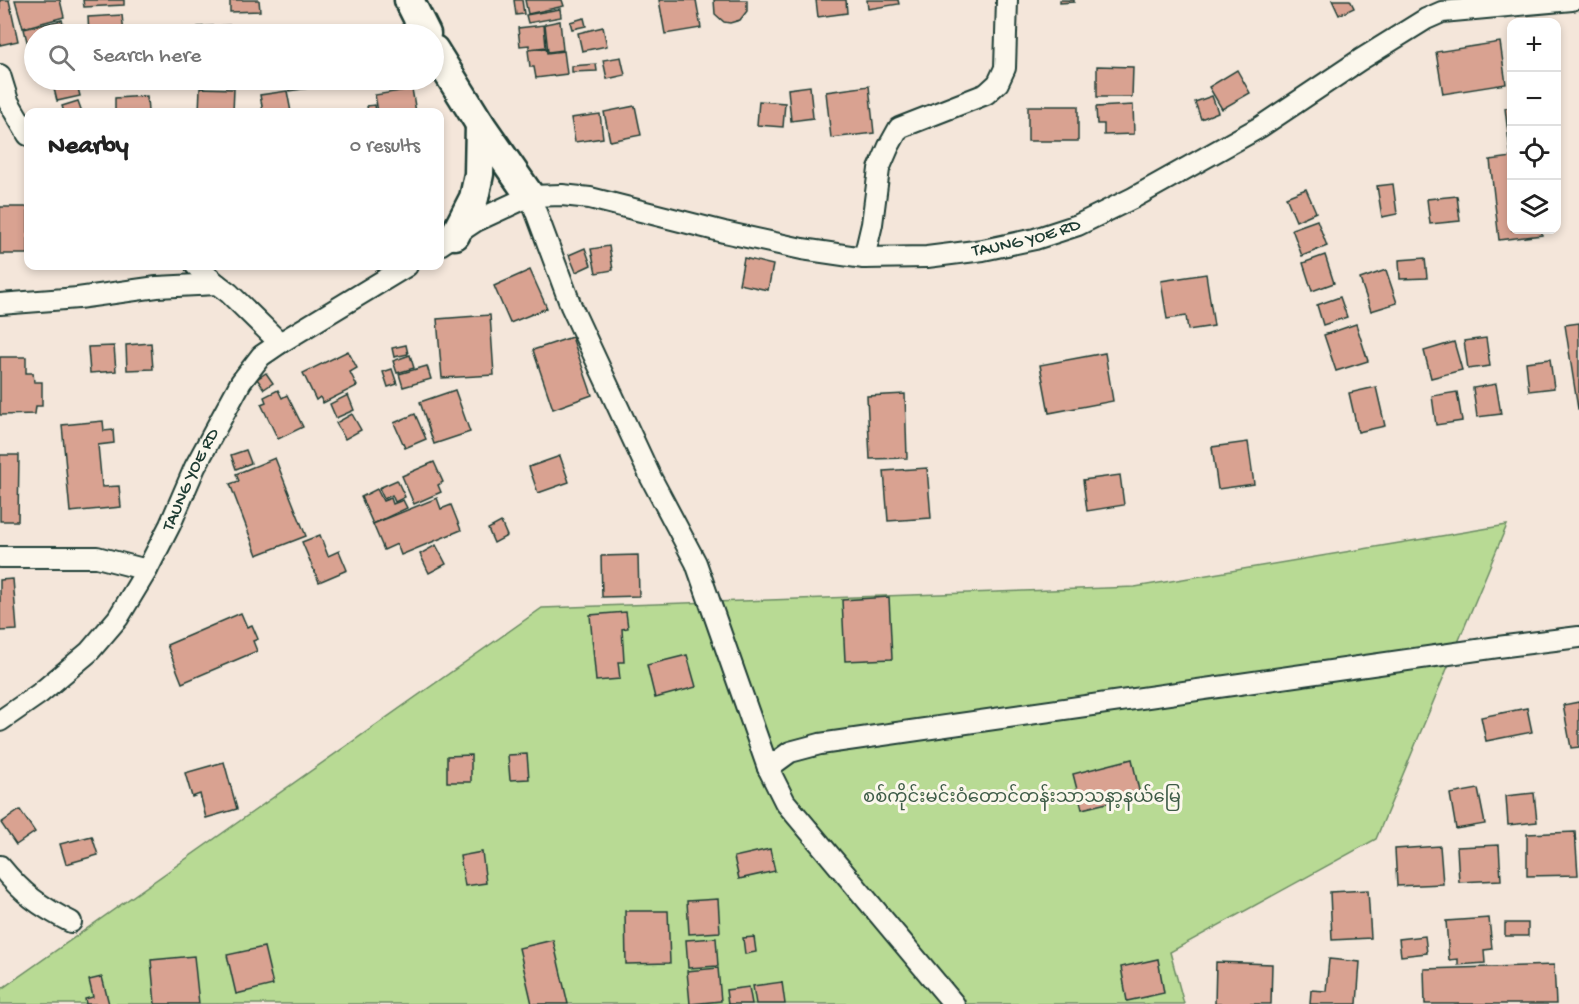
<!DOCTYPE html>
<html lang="en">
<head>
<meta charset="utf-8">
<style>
  :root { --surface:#fff; --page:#f2f2f2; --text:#222; --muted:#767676; --line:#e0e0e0 }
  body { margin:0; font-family:"Gochi Hand","Noto Sans Myanmar",sans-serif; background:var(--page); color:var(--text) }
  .controls { position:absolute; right:18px; top:18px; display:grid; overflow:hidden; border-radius:12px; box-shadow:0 3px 9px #0003 }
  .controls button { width:54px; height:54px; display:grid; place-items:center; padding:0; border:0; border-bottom:2px solid var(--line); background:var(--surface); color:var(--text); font:30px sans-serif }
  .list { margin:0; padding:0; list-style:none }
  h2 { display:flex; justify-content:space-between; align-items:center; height:78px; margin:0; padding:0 24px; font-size:26px }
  h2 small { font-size:20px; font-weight:400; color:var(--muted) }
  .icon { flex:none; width:33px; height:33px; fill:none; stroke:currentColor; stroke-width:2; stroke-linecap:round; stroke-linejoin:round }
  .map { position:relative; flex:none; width:1579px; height:1004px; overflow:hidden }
  .search { position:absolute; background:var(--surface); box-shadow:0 3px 9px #0003; left:24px; top:24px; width:420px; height:66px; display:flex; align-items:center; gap:15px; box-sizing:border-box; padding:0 21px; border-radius:33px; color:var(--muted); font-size:22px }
  .panel { position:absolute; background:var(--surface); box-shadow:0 3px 9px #0003; left:24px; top:108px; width:420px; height:162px; border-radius:12px }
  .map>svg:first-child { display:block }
  .green { fill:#b8da94; stroke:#6c8c64; stroke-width:1.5 }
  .building { fill:#d9a291; stroke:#1f3d34; stroke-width:1.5 }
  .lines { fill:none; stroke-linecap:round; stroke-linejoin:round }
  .street-casing { stroke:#1f3d34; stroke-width:24 }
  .secondary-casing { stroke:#1f3d34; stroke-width:33 }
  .street { stroke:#fbf7ec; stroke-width:20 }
  .secondary { stroke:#fbf7ec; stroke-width:28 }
  .labels { text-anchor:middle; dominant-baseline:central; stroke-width:6; stroke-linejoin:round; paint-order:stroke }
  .street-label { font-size:18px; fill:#1f3d34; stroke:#fbf7ec }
  .park-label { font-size:18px; fill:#3e5c47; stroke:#fbf7ec }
</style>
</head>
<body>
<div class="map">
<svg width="1579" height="1004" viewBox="0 0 1579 1004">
  <rect width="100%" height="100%" fill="#f4e6da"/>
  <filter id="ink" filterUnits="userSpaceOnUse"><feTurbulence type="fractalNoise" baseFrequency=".0167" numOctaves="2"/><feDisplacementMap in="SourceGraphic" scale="12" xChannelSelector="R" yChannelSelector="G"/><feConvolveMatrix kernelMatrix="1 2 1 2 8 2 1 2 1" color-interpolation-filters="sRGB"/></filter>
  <g filter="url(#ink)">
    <polygon class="green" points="1507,525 1376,839 1170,952 1184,1004 0,1004 0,990 542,608 1135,587"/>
    <g class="building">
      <polygon points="0,0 9,0 18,41 0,45"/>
      <polygon points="15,0 60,0 64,17 23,28"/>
      <polygon points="83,0 124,0 124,5 84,7"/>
      <polygon points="230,0 259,0 260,11 230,12"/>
      <polygon points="514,0 522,0 524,14 516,15"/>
      <polygon points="525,0 562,0 564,6 528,14"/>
      <polygon points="659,0 696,0 701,28 665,34"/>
      <polygon points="714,0 747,0 747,11 740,20 730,23 724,22 715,14"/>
      <polygon points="816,0 846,0 847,13 818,17"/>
      <polygon points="867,0 898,0 899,4 868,9"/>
      <polygon points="1060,0 1074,0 1074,2 1060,3"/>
      <polygon points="1332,0 1350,0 1354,8 1339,15"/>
      <polygon points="560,9 561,17 528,23 526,15"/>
      <polygon points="122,15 124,34 89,34 88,17"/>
      <polygon points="584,18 586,26 572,29 570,22"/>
      <polygon points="62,20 66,34 34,34 34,70 24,29"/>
      <polygon points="560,21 563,50 548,52 545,24"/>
      <polygon points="233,25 234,34 199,34 198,27"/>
      <polygon points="544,25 546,47 529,49 529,45 520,46 518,28"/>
      <polygon points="250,27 265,30 264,34 248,34"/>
      <polygon points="603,27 607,46 582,51 578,33"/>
      <polygon points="1500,42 1506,84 1443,94 1436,52"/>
      <polygon points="546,48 547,53 564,51 567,74 536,78 534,67 530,67 528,50"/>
      <polygon points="621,57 625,75 607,79 603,60"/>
      <polygon points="596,64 597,71 572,72 572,66"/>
      <polygon points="1097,66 1133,67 1132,97 1097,97"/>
      <polygon points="1237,70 1250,93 1222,109 1209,87"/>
      <polygon points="52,80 76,80 80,96 57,101"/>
      <rect x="88" y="80" width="12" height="3"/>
      <polygon points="287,80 315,80 316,87 289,91"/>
      <polygon points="379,80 398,80 399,85 380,87"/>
      <polygon points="810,86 813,118 791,121 788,89"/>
      <polygon points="869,86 874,133 831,138 826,92"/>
      <polygon points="200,88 234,89 233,112 199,112"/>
      <polygon points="412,89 416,112 378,112 375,95"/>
      <polygon points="287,91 291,112 263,112 260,95"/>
      <polygon points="147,96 148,112 115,112 115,98"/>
      <polygon points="1212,96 1218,112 1201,119 1195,102"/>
      <polygon points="78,101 82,112 64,112 62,106"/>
      <polygon points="759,101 785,103 783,127 757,125"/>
      <polygon points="375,105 376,112 368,112 367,106"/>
      <polygon points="1133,105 1134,134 1104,135 1104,124 1097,124 1096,107"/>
      <polygon points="635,106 641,135 610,141 604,112"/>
      <rect x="1028" y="106" width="50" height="35"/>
      <polygon points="1505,108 1512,108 1512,151 1510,151"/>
      <polygon points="600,114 603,138 575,142 571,118"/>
      <polygon points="1512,157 1512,230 1542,230 1542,235 1499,240 1490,160"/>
      <polygon points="1393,184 1397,214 1382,217 1377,186"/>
      <polygon points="1306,189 1316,212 1296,221 1286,197"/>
      <polygon points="1457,196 1460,221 1430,224 1427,199"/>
      <rect x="0" y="207" width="28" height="47"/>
      <polygon points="1317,220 1327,246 1302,256 1292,229"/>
      <polygon points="609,246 613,270 596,273 591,249"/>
      <polygon points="585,248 591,265 576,272 569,255"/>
      <polygon points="1325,255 1334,283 1312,291 1303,263"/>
      <polygon points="744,258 773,265 768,290 739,284"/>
      <polygon points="1425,258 1427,278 1400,279 1399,260"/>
      <polygon points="530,270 547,308 510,323 494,286"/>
      <polygon points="1386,270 1397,303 1371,311 1360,279"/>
      <polygon points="1206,274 1214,326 1188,330 1186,316 1167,319 1161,281"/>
      <polygon points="1340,297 1347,317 1323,325 1317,305"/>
      <polygon points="490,315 494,375 442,378 437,319"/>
      <polygon points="1579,323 1579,409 1578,409 1565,325"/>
      <polygon points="1356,324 1368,361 1336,371 1324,335"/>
      <polygon points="572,337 592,395 553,409 533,350"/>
      <polygon points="1486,338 1490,366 1468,369 1464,341"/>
      <polygon points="1454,342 1462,370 1431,378 1424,351"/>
      <polygon points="151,343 153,369 127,370 126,345"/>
      <polygon points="406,345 408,354 394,357 392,348"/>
      <polygon points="114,346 116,371 90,373 88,347"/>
      <polygon points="348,351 357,368 350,372 357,386 323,403 320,397 316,400 303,373"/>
      <polygon points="1105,353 1113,401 1049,413 1040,365"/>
      <polygon points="410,355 414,368 397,373 393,361"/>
      <polygon points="0,357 26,357 26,373 33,373 34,382 42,382 42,406 36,406 35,414 0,415"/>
      <polygon points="1550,359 1554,388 1529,391 1526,362"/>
      <polygon points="427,366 431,379 403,387 399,374"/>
      <polygon points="392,369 397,384 388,387 383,372"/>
      <polygon points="266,373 273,383 264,389 257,379"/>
      <polygon points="1496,384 1501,414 1477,417 1473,388"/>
      <polygon points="1376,387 1385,426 1358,432 1349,393"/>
      <polygon points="278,390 282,398 287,395 303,427 278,439 261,404 266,402 264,397"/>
      <polygon points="455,390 470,432 434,444 420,402"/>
      <polygon points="1457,392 1462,421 1436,425 1432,396"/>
      <polygon points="905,394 907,458 870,459 867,396"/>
      <polygon points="348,395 354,410 336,418 330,404"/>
      <polygon points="352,414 361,430 345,439 336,423"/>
      <polygon points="415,414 426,439 405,448 394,423"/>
      <polygon points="103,421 104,431 113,430 114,443 98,445 102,487 119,486 121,507 70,512 62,425"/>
      <polygon points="1248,442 1254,484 1218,489 1212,447"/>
      <polygon points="246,450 251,463 236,469 231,455"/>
      <polygon points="0,455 19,455 18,521 0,521"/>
      <polygon points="560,456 569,482 538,493 529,467"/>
      <polygon points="275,458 306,536 257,555 230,484 239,481 236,474"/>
      <polygon points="434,462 443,482 438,485 441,492 414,504 402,476"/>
      <polygon points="927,468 931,518 888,521 884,471"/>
      <polygon points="1120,475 1124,505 1087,511 1083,480"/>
      <polygon points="397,480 405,497 395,502 392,495 384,499 379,488"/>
      <polygon points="377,489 383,501 391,498 393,504 403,500 407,508 373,524 361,497"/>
      <polygon points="437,498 441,509 451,505 461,530 401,555 397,544 384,550 373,524"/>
      <polygon points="501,522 507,536 494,543 488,529"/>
      <polygon points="320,535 328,556 339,551 347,570 319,582 302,542"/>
      <polygon points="436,545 446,564 429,573 420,554"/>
      <polygon points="638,555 639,596 602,597 601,556"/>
      <polygon points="13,579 17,630 0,631 0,580"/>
      <polygon points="889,597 892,659 845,661 842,600"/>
      <polygon points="626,612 628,628 622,629 624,662 618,662 620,679 596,681 590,615"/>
      <polygon points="241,613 247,627 252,625 258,639 253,641 257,651 182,683 167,645"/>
      <polygon points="687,655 696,687 655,698 647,665"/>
      <polygon points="1579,702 1579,747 1571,748 1563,705"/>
      <polygon points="1527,708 1532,732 1486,741 1481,717"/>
      <polygon points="527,754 529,779 510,780 508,755"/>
      <polygon points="471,755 471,782 447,782 447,756"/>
      <polygon points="1132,759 1140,795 1082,809 1073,774"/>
      <polygon points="224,762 237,809 206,818 200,794 192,797 185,773"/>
      <polygon points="1478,789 1485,824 1456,829 1450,794"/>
      <polygon points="1534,793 1537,822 1508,825 1506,796"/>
      <polygon points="20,810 35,832 16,845 1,823"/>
      <polygon points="1575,832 1578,875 1527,876 1527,834"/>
      <polygon points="92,836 98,855 66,864 60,844"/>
      <polygon points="1499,845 1501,880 1459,882 1457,847"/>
      <polygon points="1440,846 1443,884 1397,886 1395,849"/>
      <polygon points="770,849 775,871 739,879 734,857"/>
      <polygon points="482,852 486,883 465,886 460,856"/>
      <polygon points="1368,890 1371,938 1332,940 1330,892"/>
      <polygon points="718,899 720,932 689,934 687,901"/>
      <polygon points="625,911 668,911 670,963 626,964"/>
      <polygon points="1489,918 1492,949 1484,950 1485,963 1458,965 1458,959 1449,960 1446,921"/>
      <rect x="1505" y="923" width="23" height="13"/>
      <polygon points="1425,936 1427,953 1401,956 1399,939"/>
      <polygon points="754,937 756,952 745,954 743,938"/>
      <polygon points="716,938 718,966 688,968 686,940"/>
      <polygon points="553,940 568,1004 532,1004 519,948"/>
      <polygon points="264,947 273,985 236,994 227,955"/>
      <polygon points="194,956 199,1004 155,1004 151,960"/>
      <polygon points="1158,959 1164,993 1127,1001 1121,967"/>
      <polygon points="1329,959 1360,962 1357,1004 1310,1004 1311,990 1326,991"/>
      <polygon points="1216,962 1272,964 1271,1004 1215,1004"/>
      <polygon points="1554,965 1556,1004 1425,1004 1424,969"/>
      <polygon points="718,968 721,1001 690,1004 687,971"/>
      <polygon points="102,977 109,1004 86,1004 85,999 93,997 89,980"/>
      <polygon points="782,982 785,1004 756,1004 753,986"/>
      <polygon points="749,987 752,1004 728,1004 726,990"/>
    </g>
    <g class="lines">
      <defs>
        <g id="street">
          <polyline points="0,75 8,101 28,135"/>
          <polyline points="530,196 571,306 651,478 696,563 768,768 785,802 954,1004"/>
          <path id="s1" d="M440,245L476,221L530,196L562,195L590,198L724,232L802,249L864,258L927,257L983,250L1035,239L1078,225L1133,198L1260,127L1360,60L1426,19L1442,12L1572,0"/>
          <polyline points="864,258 872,224 879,169 889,146 899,128 986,94 998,83 1005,68 1007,0"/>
          <polyline points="196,266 217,284"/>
          <polyline points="0,304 78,298 157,287 217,284 229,293 280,343"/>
          <polyline points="0,557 97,557 147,570"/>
          <path id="s2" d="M0,721L39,694L89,652L118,618L147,570L170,525L195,467L241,382L261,356L280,343L407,266"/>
          <polyline points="768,768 790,752 820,744 1498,647 1579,637"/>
          <path d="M0,866C22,893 39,906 71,922"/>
        </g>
        <g id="secondary">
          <polyline points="409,0 426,34"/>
          <polyline points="434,50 480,124 530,196"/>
          <polyline points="455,235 474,198 479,174 480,124"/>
        </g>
      </defs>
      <use href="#street" class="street-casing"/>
      <use href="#secondary" class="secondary-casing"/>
      <use href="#street" class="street"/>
      <use href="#secondary" class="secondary"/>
    </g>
  </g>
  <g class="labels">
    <g class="street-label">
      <text stroke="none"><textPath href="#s1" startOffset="608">TAUNG YOE RD</textPath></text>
      <text stroke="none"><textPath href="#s2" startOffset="314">TAUNG YOE RD</textPath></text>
    </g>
    <g class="park-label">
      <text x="1022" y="798">စစ်ကိုင်းမင်းဝံတောင်တန်းသာသနာ့နယ်မြေ</text>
    </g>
  </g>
</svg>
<div class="controls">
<button>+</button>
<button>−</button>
<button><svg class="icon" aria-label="locate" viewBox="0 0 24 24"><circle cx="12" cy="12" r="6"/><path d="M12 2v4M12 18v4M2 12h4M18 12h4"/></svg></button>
<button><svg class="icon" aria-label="layers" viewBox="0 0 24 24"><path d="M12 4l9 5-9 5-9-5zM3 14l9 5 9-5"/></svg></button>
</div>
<div class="search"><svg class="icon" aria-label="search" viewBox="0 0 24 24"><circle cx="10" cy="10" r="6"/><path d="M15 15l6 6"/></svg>Search here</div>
<section class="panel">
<h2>Nearby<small>0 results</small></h2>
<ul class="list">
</ul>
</section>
</div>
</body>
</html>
